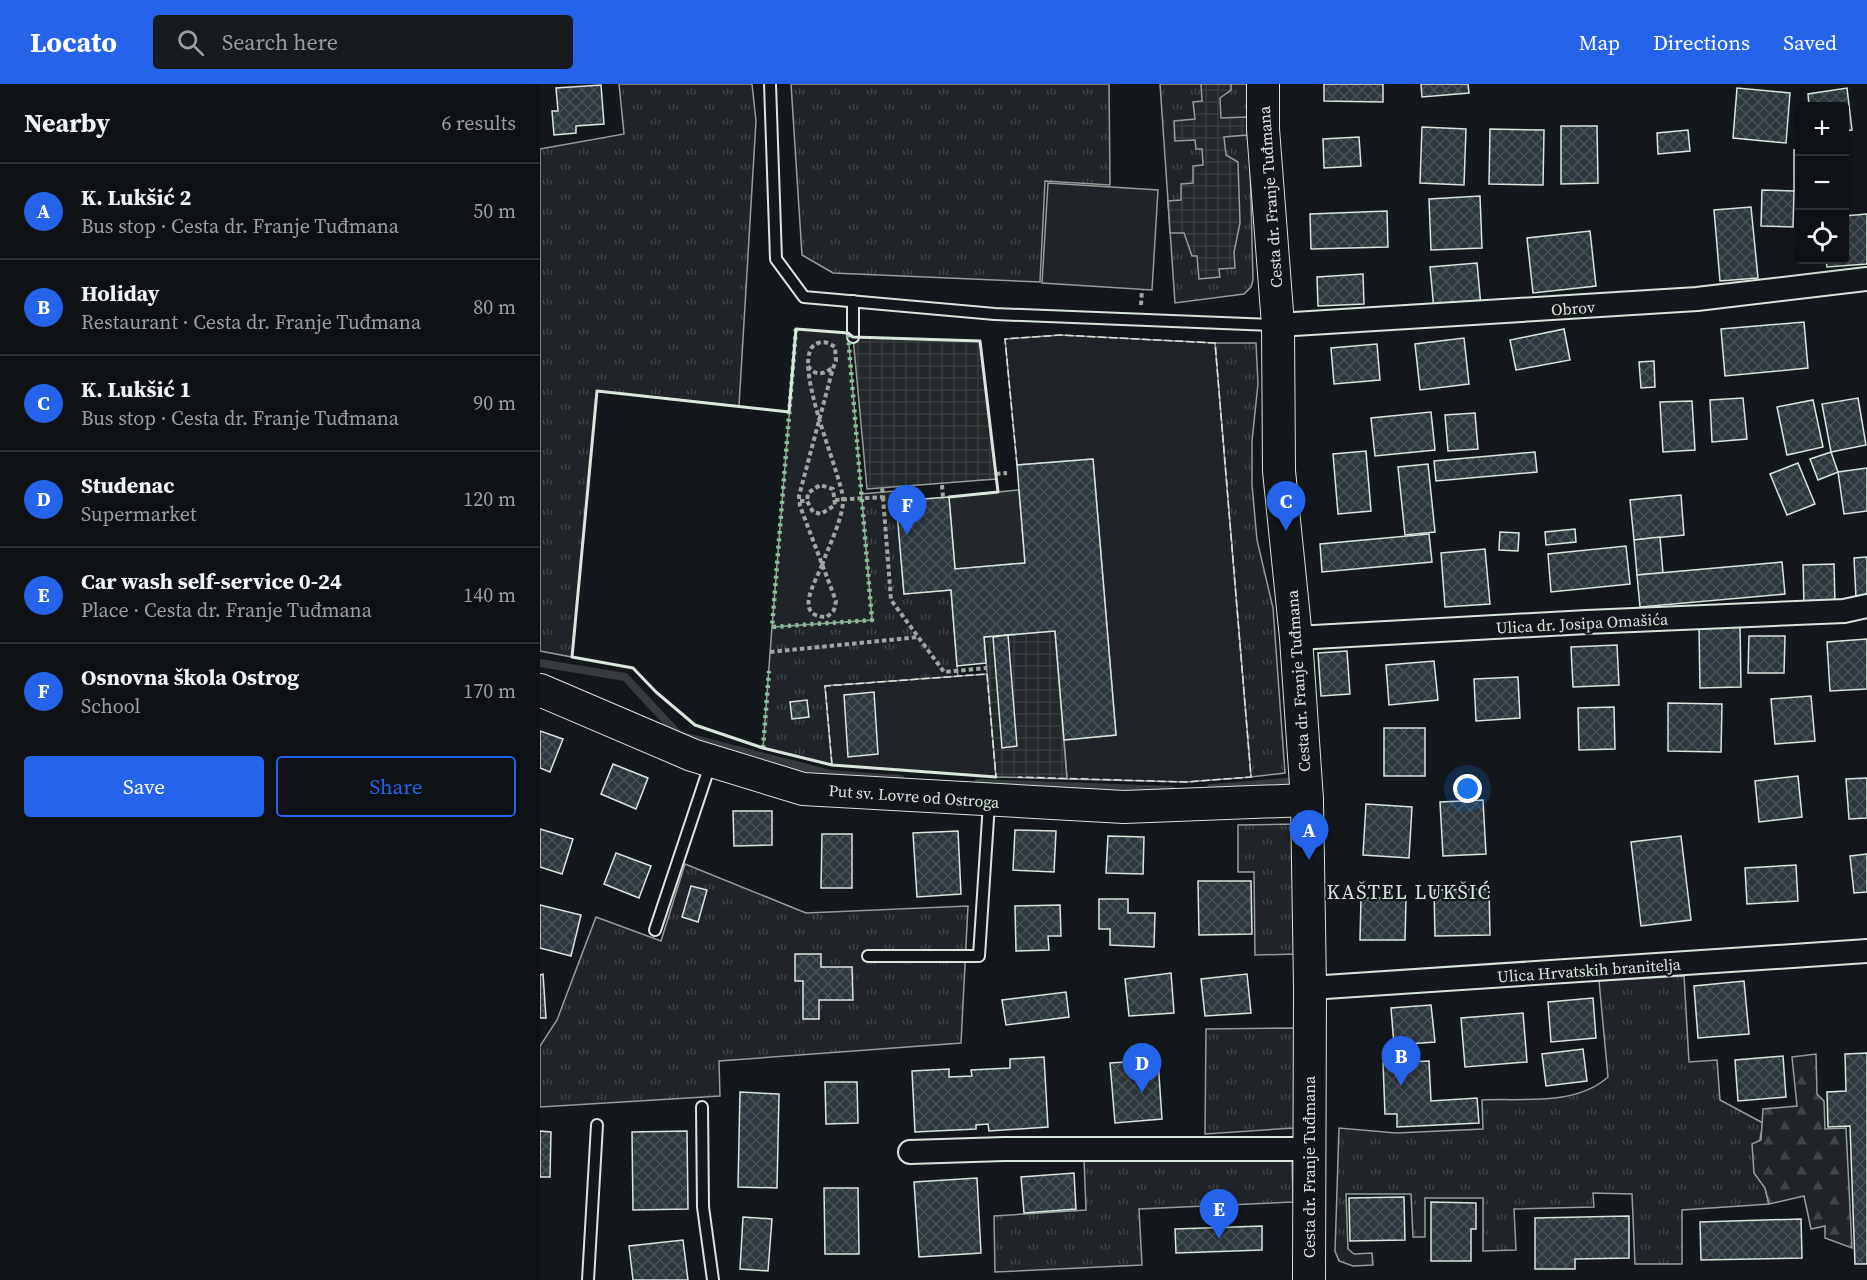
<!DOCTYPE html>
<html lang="en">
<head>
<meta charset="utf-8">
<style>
  :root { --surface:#0f1215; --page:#181b1e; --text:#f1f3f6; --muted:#9b9ea0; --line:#2f3234; --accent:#2563eb }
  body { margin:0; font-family:"Source Serif 4",serif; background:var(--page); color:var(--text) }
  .controls { position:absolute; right:18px; top:18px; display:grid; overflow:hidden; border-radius:6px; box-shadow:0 6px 24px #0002 }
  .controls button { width:54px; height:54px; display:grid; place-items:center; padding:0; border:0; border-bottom:2px solid var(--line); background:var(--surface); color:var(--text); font:30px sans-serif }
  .you { position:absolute; left:928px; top:705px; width:21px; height:21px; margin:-15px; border:4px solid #fff; border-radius:50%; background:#1a73e8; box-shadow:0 0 0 9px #1a73e833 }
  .badge { display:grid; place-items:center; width:39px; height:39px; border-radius:50%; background:var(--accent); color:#fff; font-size:20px; font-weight:700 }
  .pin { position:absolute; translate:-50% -50px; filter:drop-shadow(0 2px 3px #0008) }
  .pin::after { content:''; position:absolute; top:32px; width:21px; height:18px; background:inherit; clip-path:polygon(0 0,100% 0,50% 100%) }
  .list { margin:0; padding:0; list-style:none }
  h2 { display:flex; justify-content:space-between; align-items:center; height:78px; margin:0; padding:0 24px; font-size:26px }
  h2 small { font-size:20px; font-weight:400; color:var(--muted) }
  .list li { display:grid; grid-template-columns:39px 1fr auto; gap:18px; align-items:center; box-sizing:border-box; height:96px; padding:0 24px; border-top:2px solid var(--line) }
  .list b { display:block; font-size:22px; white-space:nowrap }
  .list p { margin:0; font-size:20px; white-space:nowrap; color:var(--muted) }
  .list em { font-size:20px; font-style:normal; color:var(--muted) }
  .actions { display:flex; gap:12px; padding:18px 24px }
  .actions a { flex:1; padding:14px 0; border:2px solid var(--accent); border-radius:6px; text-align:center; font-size:21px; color:var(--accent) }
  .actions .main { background:var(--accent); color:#fff }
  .icon { flex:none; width:33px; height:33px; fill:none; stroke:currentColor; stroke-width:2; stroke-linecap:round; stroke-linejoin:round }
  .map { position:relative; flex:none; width:1327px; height:1196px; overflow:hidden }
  header { display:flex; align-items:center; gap:36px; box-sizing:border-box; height:84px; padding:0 30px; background:var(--accent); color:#fff }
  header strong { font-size:28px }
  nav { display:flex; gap:33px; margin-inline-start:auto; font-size:21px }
  .search { width:420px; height:54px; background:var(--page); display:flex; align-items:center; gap:15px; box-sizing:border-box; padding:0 21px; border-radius:6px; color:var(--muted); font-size:22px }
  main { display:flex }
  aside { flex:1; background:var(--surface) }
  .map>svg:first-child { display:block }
  .grass { fill:url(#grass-tufts); stroke:#939e99; stroke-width:1.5 }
  .forest { fill:url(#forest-firs); stroke:#939e99; stroke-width:1.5 }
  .garden { fill:#202428; stroke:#939e99; stroke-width:1.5 }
  .parking { fill:#24282b; stroke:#939e99; stroke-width:1.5 }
  .plaza { fill:url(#plaza-grid); stroke:#939e99; stroke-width:1.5 }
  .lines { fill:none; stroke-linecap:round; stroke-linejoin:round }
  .stream { stroke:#363b3e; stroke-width:8 }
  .building { fill:url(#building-cross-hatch); stroke:#d8e6dc; stroke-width:1.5 }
  .lane-casing { stroke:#d8e6dc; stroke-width:14 }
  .street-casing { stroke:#d8e6dc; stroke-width:26 }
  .secondary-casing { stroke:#d8e6dc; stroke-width:34 }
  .path { stroke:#9da8a2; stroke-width:4; stroke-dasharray:4.5 3; stroke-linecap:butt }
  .lane { stroke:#14181c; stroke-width:10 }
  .street { stroke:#14181c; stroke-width:22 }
  .secondary { stroke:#14181c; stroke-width:32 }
  .hedge { stroke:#8ac095; stroke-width:4.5; stroke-dasharray:3 4.5; stroke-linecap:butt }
  .fence { stroke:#d8e6dc; stroke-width:1.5; stroke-dasharray:8 3; stroke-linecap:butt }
  .wall { stroke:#d8e6dc; stroke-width:3 }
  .labels { text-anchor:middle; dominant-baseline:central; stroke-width:4.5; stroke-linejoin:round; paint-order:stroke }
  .street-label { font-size:16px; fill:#d8e6dc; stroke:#14181c }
  .quarter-label { font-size:20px; letter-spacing:1.5px; fill:#d8e6dc; stroke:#14181c }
</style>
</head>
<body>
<header>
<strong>Locato</strong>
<div class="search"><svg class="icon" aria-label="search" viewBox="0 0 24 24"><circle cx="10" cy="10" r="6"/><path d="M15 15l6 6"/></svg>Search here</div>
<nav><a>Map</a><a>Directions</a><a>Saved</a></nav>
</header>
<main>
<aside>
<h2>Nearby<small>6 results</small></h2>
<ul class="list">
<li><span class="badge">A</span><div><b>K. Lukšić 2</b><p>Bus stop · Cesta dr. Franje Tuđmana</p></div><em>50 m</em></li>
<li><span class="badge">B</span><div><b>Holiday</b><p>Restaurant · Cesta dr. Franje Tuđmana</p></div><em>80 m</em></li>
<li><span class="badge">C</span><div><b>K. Lukšić 1</b><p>Bus stop · Cesta dr. Franje Tuđmana</p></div><em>90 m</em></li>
<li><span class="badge">D</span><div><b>Studenac</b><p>Supermarket</p></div><em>120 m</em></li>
<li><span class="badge">E</span><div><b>Car wash self-service 0-24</b><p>Place · Cesta dr. Franje Tuđmana</p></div><em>140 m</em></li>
<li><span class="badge">F</span><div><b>Osnovna škola Ostrog</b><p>School</p></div><em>170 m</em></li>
</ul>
<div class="actions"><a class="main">Save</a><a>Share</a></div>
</aside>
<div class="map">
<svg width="1327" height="1196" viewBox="0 0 1327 1196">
  <defs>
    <pattern id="grass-tufts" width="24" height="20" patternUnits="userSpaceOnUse" patternTransform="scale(1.5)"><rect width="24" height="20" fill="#202428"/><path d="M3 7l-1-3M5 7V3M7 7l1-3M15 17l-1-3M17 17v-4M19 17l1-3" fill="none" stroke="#404447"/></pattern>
    <pattern id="forest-firs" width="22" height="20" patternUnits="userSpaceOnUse" patternTransform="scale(1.5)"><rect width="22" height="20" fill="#202428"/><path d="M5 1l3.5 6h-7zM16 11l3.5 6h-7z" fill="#404447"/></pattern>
    <pattern id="plaza-grid" width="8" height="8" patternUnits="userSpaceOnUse" patternTransform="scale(1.5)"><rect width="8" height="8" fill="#24282b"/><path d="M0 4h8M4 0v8" fill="none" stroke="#393d3f"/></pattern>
    <pattern id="building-cross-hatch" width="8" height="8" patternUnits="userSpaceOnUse" patternTransform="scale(1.5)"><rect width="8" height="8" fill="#2c363c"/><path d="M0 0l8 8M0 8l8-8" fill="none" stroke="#4a5358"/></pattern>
  </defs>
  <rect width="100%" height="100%" fill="#14181c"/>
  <g class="grass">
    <polygon points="79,0 212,0 216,37 199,322 57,307 32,573 0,567 0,65 84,50"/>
    <polygon points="251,0 569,0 570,101 505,97 500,198 293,189 262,171"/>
    <polygon points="620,0 708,0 713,196 711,203 704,210 635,219"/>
    <polygon points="675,259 716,259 718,300 712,357 712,401 717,456 733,524 745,689 711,693"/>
    <polygon points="356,407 364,510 411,506 418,593 285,602 292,681 223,664 232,543 332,536 321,410"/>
    <polygon points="756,740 756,870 715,871 714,788 698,788 698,741"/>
    <polygon points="145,780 266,829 428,822 421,959 179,977 180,1012 0,1023 0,962 17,936 56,833 121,857"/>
    <path d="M1144,892L1149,978L1177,976L1180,1016L1223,1039L1214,1088L1225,1104L1229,1120L1142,1126V1180H1095L1092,1110L1053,1109L1054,1123L974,1125L976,1166L943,1167V1114H885V1153H873L871,1110H806L808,1165L814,1170L832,1169L833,1181L813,1182L799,1177L795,1167L799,1044L856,1049L943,1045L942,1016C982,1014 1036,1022 1068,993L1059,897Z"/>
    <polygon points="755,944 754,1044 665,1050 666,945"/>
    <polygon points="544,1075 752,1075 753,1118 599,1125 602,1181 455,1188 454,1132 546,1126"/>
  </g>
  <polygon class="forest" points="1276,970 1277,1010 1284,1017 1285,1045 1306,1044 1312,1164 1285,1154 1285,1142 1271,1145 1264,1112 1229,1120 1225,1104 1214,1089 1212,1060 1221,1056 1223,1025 1257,1022 1252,973"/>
  <g class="garden">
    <polygon points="508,99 618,106 612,206 502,199"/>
    <polygon points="256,245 308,249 332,536 232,543"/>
    <polygon points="520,251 675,259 711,693 646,698 527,695 524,656 576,651 553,375 477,381 465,255"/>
    <polygon points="447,590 456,693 292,681 285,602"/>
  </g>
  <polygon class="parking" points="479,406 485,479 415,485 409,413"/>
  <g class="plaza">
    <polygon points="661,0 691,0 691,6 680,14 681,34 707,33 707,51 684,53 686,71 698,78 700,139 694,168 695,184 679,185 680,193 659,195 657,172 652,172 644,149 630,149 628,117 641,116 641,100 653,99 653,82 663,81 662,65 656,65 655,56 635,57 634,37 655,35 653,18 662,17"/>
    <polygon points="313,253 440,257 456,395 327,405"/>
    <polygon points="515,547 527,695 456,693 444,553"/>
  </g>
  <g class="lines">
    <g class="stream">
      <polyline points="0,579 85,593 139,651 291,690 360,695"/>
      <polyline points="438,699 632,706"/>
      <polyline points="671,704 756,697"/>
    </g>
  </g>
  <g class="building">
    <polygon points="784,0 843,0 843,18 784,17"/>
    <polygon points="881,0 928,0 929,9 882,13"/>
    <polygon points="61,1 64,40 36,42 36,49 14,51 12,27 18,27 16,4"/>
    <polygon points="1197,4 1250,9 1246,59 1193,54"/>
    <polygon points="1307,4 1312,46 1304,47 1304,22 1269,22 1268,10"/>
    <polygon points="1021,42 1057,42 1058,99 1021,100"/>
    <polygon points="882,43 926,45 924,101 880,99"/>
    <polygon points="950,45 1004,46 1003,101 949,100"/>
    <polygon points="1148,46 1150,67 1118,70 1117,49"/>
    <polygon points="819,53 821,82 784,84 783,55"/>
    <rect x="1254" y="66" width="6" height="41"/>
    <rect x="1304" y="66" width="2" height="41"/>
    <polygon points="1222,106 1254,107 1253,143 1221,142"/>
    <polygon points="940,112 942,164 891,166 889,115"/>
    <polygon points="1211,123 1218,194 1180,197 1174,126"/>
    <polygon points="847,127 848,163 771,165 770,130"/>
    <polygon points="1327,130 1327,180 1287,183 1286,176 1304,176 1304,132"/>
    <polygon points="1050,147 1056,202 993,209 987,154"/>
    <polygon points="937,179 941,222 894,226 890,183"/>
    <polygon points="823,190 824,220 778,222 777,193"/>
    <polygon points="1264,238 1268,284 1185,292 1181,245"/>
    <polygon points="1024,245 1030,276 976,286 970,256"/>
    <polygon points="924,254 929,300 880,306 875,260"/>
    <polygon points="837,260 840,296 794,300 791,264"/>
    <polygon points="1114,277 1115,303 1101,304 1099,278"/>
    <polygon points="1203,314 1207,355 1172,358 1170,316"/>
    <polygon points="1318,314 1326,361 1291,368 1282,320"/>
    <polygon points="1273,316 1283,363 1247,371 1237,323"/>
    <polygon points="1152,317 1155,366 1123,368 1120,318"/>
    <polygon points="891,328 895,366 835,372 831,334"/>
    <polygon points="935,329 938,365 908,367 905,331"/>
    <polygon points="826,367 831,427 798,430 793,370"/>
    <polygon points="995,368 997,388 896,397 894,377"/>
    <polygon points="1291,368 1298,388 1278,396 1270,375"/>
    <polygon points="553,375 576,651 524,656 515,547 444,553 446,579 417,582 411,506 364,510 356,417 409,413 415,485 485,479 477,381"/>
    <polygon points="1258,379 1275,420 1247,431 1230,390"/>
    <polygon points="888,380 895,448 865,451 858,383"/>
    <polygon points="1327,384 1327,427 1304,430 1298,388"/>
    <polygon points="1141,411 1144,451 1094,456 1090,416"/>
    <polygon points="1035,445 1036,458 1006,461 1005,448"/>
    <polygon points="960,448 979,449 978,467 959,466"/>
    <polygon points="889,450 892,478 782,488 780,460"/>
    <polygon points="1120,453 1123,489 1097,491 1094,456"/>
    <polygon points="1086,462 1090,500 1011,508 1008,470"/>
    <polygon points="945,465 950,520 905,523 901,469"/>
    <polygon points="1327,473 1327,513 1316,514 1314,474"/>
    <polygon points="1242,478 1245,510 1100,523 1097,491"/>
    <polygon points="1294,480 1295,521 1264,522 1263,481"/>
    <polygon points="1200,542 1201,603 1160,604 1159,543"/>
    <polygon points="468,551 477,662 462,664 453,553"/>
    <polygon points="1209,552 1245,552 1244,589 1208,589"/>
    <polygon points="1327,555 1327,605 1290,607 1287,558"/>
    <polygon points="1077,561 1079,601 1033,603 1031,563"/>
    <polygon points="807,567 810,610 781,612 778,569"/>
    <polygon points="894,577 898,616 849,621 846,581"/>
    <polygon points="978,593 980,634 936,637 934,595"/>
    <polygon points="334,608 338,670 308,673 304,611"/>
    <polygon points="1271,612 1275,657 1235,660 1231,615"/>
    <polygon points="267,616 269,633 252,635 250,618"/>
    <polygon points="1128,619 1182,620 1181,668 1128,667"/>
    <polygon points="1074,623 1075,665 1039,666 1038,624"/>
    <rect x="844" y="644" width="41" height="48"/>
    <polygon points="0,647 23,655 10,688 0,684"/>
    <polygon points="73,680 108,694 96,725 61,710"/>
    <polygon points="1258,692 1262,733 1219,738 1215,697"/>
    <polygon points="1327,694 1327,734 1309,735 1306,695"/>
    <polygon points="943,716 946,770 903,772 900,718"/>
    <polygon points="826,720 872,723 869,774 823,771"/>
    <polygon points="193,727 232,727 232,761 194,762"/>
    <polygon points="0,745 33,755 22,790 0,783"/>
    <polygon points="475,746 516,747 514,788 473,786"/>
    <polygon points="418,747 421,810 377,813 373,749"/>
    <polygon points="282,750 312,750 312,804 281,804"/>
    <polygon points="568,752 604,753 603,790 566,789"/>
    <polygon points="1141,752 1151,836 1101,842 1091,758"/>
    <polygon points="76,769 111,782 99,814 64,800"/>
    <polygon points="1327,770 1327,808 1314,809 1310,772"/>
    <polygon points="1256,781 1258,817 1207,820 1205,784"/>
    <polygon points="658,797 711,797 712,850 659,851"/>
    <polygon points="151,802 167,806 158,838 142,833"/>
    <polygon points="949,805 950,851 895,852 894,806"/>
    <polygon points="821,814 866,814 865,856 820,856"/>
    <polygon points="559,815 588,815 588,829 615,829 614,863 570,861 570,845 559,845"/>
    <polygon points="0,821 41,831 31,872 0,864"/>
    <polygon points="520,821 521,852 508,852 509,866 476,867 475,822"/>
    <polygon points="255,870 281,870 281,883 312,883 313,916 279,916 279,935 263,935 263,897 255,897"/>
    <polygon points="631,889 634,929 589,932 585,895"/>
    <polygon points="3,890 6,934 0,934 0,891"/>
    <polygon points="707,890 711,929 665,932 661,895"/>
    <polygon points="1204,897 1209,950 1158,954 1154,902"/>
    <polygon points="526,908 529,933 466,941 462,916"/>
    <polygon points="1053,914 1056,954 1011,958 1008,918"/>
    <polygon points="891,921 895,958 854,961 851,924"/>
    <polygon points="983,929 987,978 925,983 921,934"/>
    <polygon points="1043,965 1047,997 1006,1002 1002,970"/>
    <polygon points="1327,969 1327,1180 1315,1180 1310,1042 1288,1043 1287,1008 1306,1007 1305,970"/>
    <polygon points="1243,972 1246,1013 1198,1017 1195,976"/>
    <polygon points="504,973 508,1043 449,1047 448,1040 436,1041 436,1045 375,1048 372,987 409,985 409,993 432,992 431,986 470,984 470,975"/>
    <polygon points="618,976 622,1035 575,1039 570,979"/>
    <polygon points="889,977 891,1017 937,1014 939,1039 857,1043 857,1030 845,1030 843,979"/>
    <polygon points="285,998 317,998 318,1039 286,1040"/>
    <polygon points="200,1008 239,1010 237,1104 198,1103"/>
    <polygon points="0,1047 11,1048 10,1093 0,1093"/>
    <polygon points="147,1047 148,1125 93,1126 92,1048"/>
    <polygon points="534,1089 536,1125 484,1129 481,1093"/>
    <polygon points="437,1094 441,1169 379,1173 374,1098"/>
    <polygon points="284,1104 318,1104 319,1170 285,1170"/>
    <polygon points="864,1113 865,1156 810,1157 809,1114"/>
    <polygon points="891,1118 936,1119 936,1145 931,1145 931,1177 891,1177"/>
    <polygon points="1089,1132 1089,1174 1035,1175 1035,1185 995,1185 995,1134"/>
    <polygon points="203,1133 232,1135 228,1187 200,1185"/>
    <polygon points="1261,1135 1262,1174 1161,1176 1160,1138"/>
    <polygon points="722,1142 722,1166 636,1169 635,1145"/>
    <polygon points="143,1156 148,1196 93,1196 89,1162"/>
  </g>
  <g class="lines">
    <defs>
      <g id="lane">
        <polyline points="230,0 236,175 264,213 455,230 735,241"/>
        <polyline points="313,217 313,253"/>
        <polyline points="115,846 171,678"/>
        <polyline points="328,872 439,872 449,719"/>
        <polyline points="162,1023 163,1123 173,1196"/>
        <polyline points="48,1196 57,1041"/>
      </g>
      <g id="street">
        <polyline points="738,241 1157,215 1327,195"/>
        <polyline points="756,554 1047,538 1304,527 1327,522"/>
        <polyline points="770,904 1327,867"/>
        <polyline points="370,1068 464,1065 769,1065"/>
      </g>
      <g id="secondary">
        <polyline points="723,0 723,45 738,241 739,387 756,554 767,716 770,904 769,1196"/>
        <polyline points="0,606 152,671 263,705 584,723 767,716"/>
      </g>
    </defs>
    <use href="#lane" class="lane-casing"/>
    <use href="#street" class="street-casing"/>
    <use href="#secondary" class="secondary-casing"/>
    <g class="path">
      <polyline points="601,221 602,205"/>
      <path d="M268,282C275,292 283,291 292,284"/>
      <polyline points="456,390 467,389"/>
      <polyline points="402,401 403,414"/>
      <polyline points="343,413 351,516 404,588 447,584"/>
      <polyline points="295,416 343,413 342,403"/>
      <polyline points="260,417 267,417 273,428 281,430 295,421 293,405 280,401 268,409 267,417"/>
      <path d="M282,481C288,464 304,432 303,415C302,391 246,268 278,259C285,257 289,259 295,263L296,277L293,284L259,412L260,422L296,517L294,526L287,533C253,533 275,499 282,481"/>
      <polyline points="230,568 378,553"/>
    </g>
    <use href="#lane" class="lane"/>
    <use href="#street" class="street"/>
    <use href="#secondary" class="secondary"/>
    <g class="hedge">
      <polyline points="256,245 232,543 332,536 308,251"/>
      <polyline points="223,664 229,587"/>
    </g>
    <g class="fence">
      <polyline points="477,381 465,255 520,251 675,259 711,693 646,698 478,693"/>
      <polyline points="292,681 285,602 447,590 456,693"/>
    </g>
    <polyline class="wall" points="409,413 458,408 440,257 313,253 308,249 256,245 249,328 57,307 32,573 93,584 116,608 155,641 223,664 292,681 456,693"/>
  </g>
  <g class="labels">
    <g class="street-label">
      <text transform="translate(730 113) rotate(-94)">Cesta dr. Franje Tuđmana</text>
      <text transform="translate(1033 224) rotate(-4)">Obrov</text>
      <text transform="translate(1042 539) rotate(-3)">Ulica dr. Josipa Omašića</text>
      <text transform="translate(758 597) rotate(-94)">Cesta dr. Franje Tuđmana</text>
      <text transform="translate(374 712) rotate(4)">Put sv. Lovre od Ostroga</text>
      <text transform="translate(1049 886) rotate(-4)">Ulica Hrvatskih branitelja</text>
      <text transform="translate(769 1083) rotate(-90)">Cesta dr. Franje Tuđmana</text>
    </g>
    <g class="quarter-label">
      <text x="869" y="808">KAŠTEL LUKŠIĆ</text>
    </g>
  </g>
</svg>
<div class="controls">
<button>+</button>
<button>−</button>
<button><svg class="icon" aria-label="locate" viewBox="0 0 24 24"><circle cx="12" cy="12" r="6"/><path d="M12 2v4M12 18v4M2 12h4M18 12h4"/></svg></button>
</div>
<div class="you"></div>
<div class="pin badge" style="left:769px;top:776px">A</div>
<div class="pin badge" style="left:861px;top:1002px">B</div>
<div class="pin badge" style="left:746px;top:447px">C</div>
<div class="pin badge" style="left:602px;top:1009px">D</div>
<div class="pin badge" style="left:679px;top:1155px">E</div>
<div class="pin badge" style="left:367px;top:451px">F</div>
</div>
</main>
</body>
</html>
